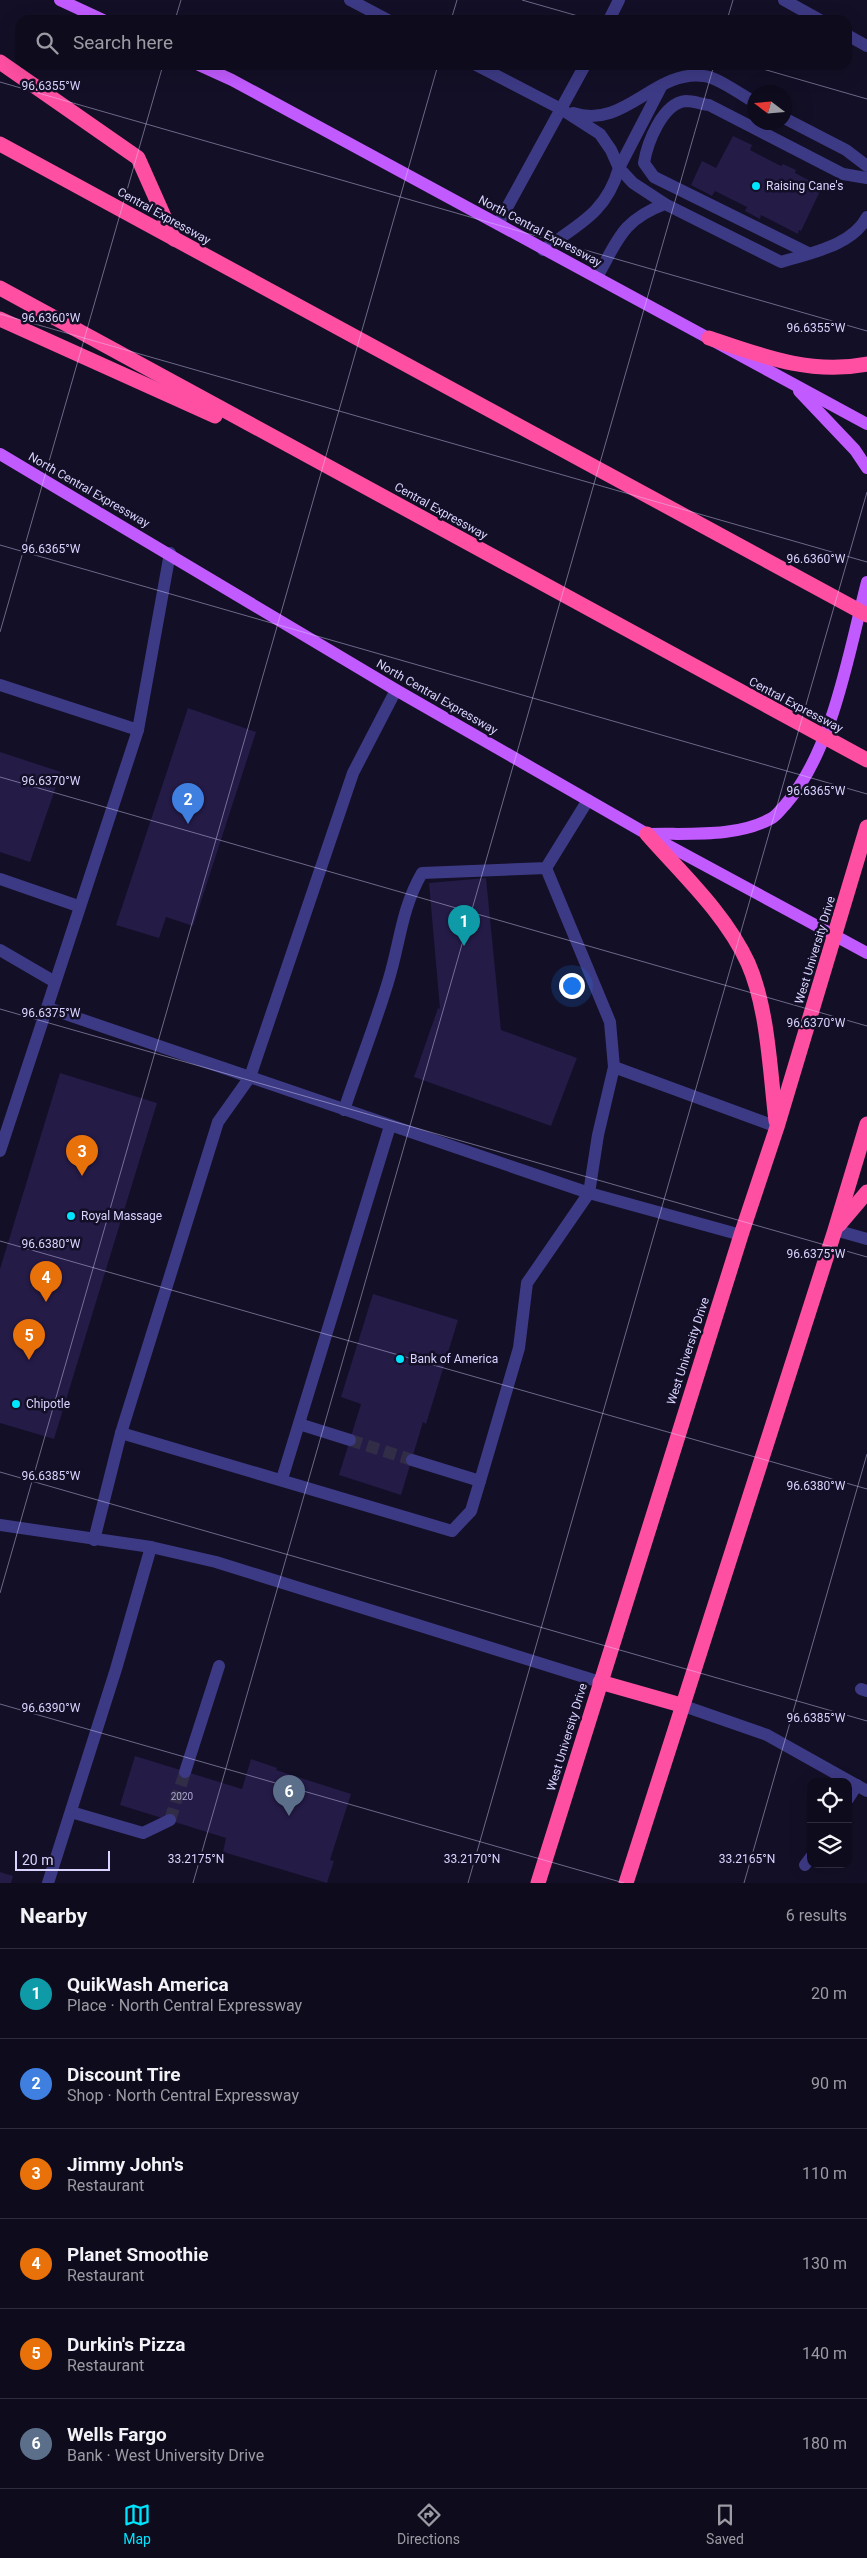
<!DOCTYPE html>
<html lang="en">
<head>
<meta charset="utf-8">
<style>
  :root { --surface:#0e0b1c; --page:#171425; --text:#f1f3f6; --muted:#9b9ba3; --line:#2e2b3b; --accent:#00e5ff }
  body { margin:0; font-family:Roboto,sans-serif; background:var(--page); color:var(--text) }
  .controls { position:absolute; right:15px; bottom:15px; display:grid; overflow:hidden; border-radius:10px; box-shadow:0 5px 20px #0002 }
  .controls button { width:45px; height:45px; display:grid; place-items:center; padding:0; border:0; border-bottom:1px solid var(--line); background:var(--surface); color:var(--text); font:25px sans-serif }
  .compass { position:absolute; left:747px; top:85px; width:45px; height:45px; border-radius:50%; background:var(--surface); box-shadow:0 5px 20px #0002; rotate:286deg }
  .scale { position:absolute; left:15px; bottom:12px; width:95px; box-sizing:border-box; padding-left:5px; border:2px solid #d9d4ff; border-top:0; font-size:14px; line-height:18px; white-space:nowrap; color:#d9d4ff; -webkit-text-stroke:4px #130f26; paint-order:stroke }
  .you { position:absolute; left:571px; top:985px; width:18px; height:18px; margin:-12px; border:4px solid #fff; border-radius:50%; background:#1a73e8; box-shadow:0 0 0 8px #1a73e833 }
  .badge { display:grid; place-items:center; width:32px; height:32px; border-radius:50%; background:var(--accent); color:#fff; font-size:16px; font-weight:700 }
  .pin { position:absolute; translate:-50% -41px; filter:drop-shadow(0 1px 2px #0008) }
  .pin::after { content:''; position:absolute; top:26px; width:18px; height:15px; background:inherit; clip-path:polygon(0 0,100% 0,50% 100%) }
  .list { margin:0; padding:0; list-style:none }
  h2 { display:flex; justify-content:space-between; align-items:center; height:65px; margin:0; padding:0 20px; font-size:21px }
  h2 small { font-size:16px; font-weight:400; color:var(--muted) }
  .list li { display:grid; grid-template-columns:32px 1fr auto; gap:15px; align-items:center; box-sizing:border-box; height:90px; padding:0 20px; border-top:1px solid var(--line) }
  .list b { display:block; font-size:19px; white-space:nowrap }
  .list p { margin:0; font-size:16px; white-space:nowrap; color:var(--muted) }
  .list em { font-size:16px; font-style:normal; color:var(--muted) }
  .icon { flex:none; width:28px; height:28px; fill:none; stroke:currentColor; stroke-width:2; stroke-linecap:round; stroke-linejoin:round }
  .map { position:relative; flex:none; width:867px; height:1883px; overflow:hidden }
  .search { position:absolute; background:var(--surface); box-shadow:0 5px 20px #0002; left:15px; right:15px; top:15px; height:55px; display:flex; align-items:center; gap:12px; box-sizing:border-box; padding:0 18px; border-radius:15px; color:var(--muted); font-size:19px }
  .sheet { height:605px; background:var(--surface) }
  nav { display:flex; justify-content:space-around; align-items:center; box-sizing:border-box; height:70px; border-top:1px solid var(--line); background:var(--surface); font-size:14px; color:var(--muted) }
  nav a { display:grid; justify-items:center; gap:2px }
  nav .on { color:var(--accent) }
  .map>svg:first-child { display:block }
  .building { fill:#241b47 }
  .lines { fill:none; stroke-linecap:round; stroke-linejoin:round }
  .minor-tunnel { stroke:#312d47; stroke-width:12; stroke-dasharray:12 6; stroke-linecap:butt }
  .minor { stroke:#3d3a85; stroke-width:12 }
  .major { stroke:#c25bff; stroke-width:12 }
  .highway { stroke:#ff4fa3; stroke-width:15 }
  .ticks { fill:none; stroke:#d9d4ff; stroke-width:1; stroke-opacity:0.45 }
  .poi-dot { fill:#00e5ff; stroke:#130f26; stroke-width:2 }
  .labels { text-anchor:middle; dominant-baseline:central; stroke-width:5; stroke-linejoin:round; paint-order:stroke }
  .number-label { font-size:10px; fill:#aca6d1 }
  .poi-label { font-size:12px; fill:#d9d4ff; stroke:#130f26; text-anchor:start }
  .street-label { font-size:12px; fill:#d9d4ff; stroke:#130f26 }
  .ticks-label { font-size:12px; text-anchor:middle; fill:#d9d4ff; stroke:#130f26; stroke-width:5; stroke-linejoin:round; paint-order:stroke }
</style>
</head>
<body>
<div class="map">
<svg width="867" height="1883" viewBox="0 0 867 1883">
  <rect width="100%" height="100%" fill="#130f26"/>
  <g class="building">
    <polygon points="733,136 752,145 750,150 781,166 783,164 796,170 795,173 822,187 801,231 799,230 798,234 761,215 760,219 745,211 747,207 715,191 712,196 691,185 702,161 716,168"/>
    <polygon points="188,708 256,732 193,926 166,917 159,938 116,925"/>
    <polygon points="0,752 61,772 30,862 0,852"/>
    <polygon points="486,878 501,1030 577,1058 551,1126 414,1077 438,1008 440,1009 429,883"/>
    <polygon points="60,1073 157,1103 54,1439 0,1423 0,1269"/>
    <polygon points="373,1294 458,1320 426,1424 423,1422 401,1495 339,1475 361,1404 341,1397"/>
    <polygon points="135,1756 242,1789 251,1759 277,1768 276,1770 351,1794 330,1860 334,1861 327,1883 223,1852 226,1838 120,1805"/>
    <polygon points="0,1872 13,1876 11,1883 0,1883"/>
  </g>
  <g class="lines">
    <g class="minor-tunnel">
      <polyline points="350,1440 412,1460"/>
      <polyline points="170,1820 185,1772"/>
    </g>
    <g class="minor">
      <polyline points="350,0 388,20"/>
      <polyline points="784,0 820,20"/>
      <polyline points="609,20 619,0"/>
      <polyline points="847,35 867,46"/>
      <path d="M476,65L561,109L600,134L611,150L619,168C606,213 579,224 543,250"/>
      <polyline points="662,85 619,168 633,183 665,204"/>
      <path d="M573,113C625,130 654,69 704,76C717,77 742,95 754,102"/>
      <polyline points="784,118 846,150 867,166"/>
      <polyline points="498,224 585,65"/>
      <path d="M808,253L654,177L644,163C647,144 662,103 686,101C693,101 702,104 709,105L843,174L867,178"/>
      <path d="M597,277C618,240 622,220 665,204L781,262C810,253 852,246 867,217"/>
      <polyline points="0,685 138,730"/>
      <polyline points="546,868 610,1022 614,1067"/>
      <polyline points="0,879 78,906"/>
      <polyline points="0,950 55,982"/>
      <polyline points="48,1008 589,1193 741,1235"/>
      <path d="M344,1110C358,1068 375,1025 388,982C400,944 401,909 422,873L546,868L588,800"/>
      <polyline points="0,1151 138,730 170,553"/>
      <polyline points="835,1230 867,1239"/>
      <polyline points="299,1424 350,1440"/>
      <polyline points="121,1433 452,1531 471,1511 480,1481 519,1348 527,1283 589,1193 598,1135 614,1067 777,1127"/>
      <polyline points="412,1460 480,1481"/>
      <polyline points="282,1479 390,1126"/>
      <polyline points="0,1525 151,1547 216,1562 600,1682"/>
      <polyline points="94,1540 121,1433 218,1122 250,1077 353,773 396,690"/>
      <polyline points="861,1689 867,1691"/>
      <polyline points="681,1705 767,1735 867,1791"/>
      <polyline points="185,1772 219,1666"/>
      <polyline points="848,1799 857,1785"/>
      <polyline points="71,1812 143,1833 170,1820"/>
      <polyline points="805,1865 811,1857"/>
      <polyline points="48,1883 116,1669 151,1547"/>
    </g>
    <g class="major">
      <polyline points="60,0 103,20"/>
      <polyline points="199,65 232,80 867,424"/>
      <polyline points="799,391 855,450 867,468"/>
      <polyline points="0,454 396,690 647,834 867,953"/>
      <path d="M649,834C689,833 737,838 772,818C777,815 781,809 785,805C833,751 849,651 867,582"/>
    </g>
    <g class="highway">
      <polyline points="0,62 138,158 174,239"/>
      <polyline points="0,144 867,615"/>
      <polyline points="0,288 867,760"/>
      <polyline points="0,319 215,416"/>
      <path d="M709,338C762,356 810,375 867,364"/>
      <path d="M647,834C682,874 725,913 748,963C768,1008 770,1072 776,1121"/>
      <polyline points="839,1225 867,1192"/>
      <polyline points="600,1682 681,1705"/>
      <polyline points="538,1883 741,1235 777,1127 867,827"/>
      <polyline points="626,1883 835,1230 867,1124"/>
    </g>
  </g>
  <path class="ticks" d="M522,0L592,20M175,20L181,0M451,20L457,0M727,20L733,0M749,65L867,99M0,82L867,331M0,314L867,562M0,545L867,794M0,632L163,65M0,777L867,1026M0,1009L867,1257M0,1241L867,1489M0,1472L867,1721M0,1593L438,65M0,1704L624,1883M193,1883L714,65M468,1883L867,492M744,1883L867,1454"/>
  <g class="poi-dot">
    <circle cx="756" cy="186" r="5"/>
    <circle cx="71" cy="1216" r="5"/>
    <circle cx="400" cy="1359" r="5"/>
    <circle cx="16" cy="1404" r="5"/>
  </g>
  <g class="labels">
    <g class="number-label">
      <text x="182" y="1796">2020</text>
    </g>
    <g class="poi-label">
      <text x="766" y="186">Raising Cane's</text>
      <text x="81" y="1216">Royal Massage</text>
      <text x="410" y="1359">Bank of America</text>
      <text x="26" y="1404">Chipotle</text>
    </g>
    <g class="street-label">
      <text transform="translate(164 216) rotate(29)">Central Expressway</text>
      <text transform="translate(540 231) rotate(28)">North Central Expressway</text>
      <text transform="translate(89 490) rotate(30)">North Central Expressway</text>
      <text transform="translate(441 511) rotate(29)">Central Expressway</text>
      <text transform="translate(437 697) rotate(30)">North Central Expressway</text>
      <text transform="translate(796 705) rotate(28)">Central Expressway</text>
      <text transform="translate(815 950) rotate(-73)">West University Drive</text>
      <text transform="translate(688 1351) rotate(-72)">West University Drive</text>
      <text transform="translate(567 1737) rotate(-73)">West University Drive</text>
    </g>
  </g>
  <g class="ticks-label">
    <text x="51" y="90">96.6355°W</text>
    <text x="51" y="322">96.6360°W</text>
    <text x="816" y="332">96.6355°W</text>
    <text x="51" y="553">96.6365°W</text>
    <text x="816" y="563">96.6360°W</text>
    <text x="51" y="785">96.6370°W</text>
    <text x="816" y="795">96.6365°W</text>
    <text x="51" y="1017">96.6375°W</text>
    <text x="816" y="1027">96.6370°W</text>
    <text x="51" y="1248">96.6380°W</text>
    <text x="816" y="1258">96.6375°W</text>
    <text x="51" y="1480">96.6385°W</text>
    <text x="816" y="1490">96.6380°W</text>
    <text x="51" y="1712">96.6390°W</text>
    <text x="816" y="1722">96.6385°W</text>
    <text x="196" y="1863">33.2175°N</text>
    <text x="472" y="1863">33.2170°N</text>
    <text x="747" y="1863">33.2165°N</text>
  </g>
</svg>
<div class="controls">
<button><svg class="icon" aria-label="locate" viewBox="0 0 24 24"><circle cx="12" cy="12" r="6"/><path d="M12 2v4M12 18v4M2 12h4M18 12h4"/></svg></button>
<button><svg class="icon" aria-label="layers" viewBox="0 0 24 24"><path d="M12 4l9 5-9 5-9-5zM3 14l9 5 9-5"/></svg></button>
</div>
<svg class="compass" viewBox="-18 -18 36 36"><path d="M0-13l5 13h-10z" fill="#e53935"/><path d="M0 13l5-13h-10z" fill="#9b9ba3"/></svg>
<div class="scale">20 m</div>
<div class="you"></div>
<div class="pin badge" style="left:464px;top:946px;background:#0f9aa8">1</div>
<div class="pin badge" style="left:188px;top:824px;background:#3f7fe0">2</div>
<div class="pin badge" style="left:82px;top:1176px;background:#e8710a">3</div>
<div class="pin badge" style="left:46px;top:1302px;background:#e8710a">4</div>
<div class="pin badge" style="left:29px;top:1360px;background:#e8710a">5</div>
<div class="pin badge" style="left:289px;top:1816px;background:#5c6f8a">6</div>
<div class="search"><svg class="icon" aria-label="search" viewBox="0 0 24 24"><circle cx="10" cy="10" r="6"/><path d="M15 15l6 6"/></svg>Search here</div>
</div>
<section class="sheet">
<h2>Nearby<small>6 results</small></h2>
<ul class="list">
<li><span class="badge" style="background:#0f9aa8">1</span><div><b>QuikWash America</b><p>Place · North Central Expressway</p></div><em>20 m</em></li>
<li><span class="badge" style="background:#3f7fe0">2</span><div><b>Discount Tire</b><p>Shop · North Central Expressway</p></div><em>90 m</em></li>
<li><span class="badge" style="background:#e8710a">3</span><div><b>Jimmy John's</b><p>Restaurant</p></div><em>110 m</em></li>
<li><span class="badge" style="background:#e8710a">4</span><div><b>Planet Smoothie</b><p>Restaurant</p></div><em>130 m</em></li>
<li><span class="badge" style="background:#e8710a">5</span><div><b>Durkin's Pizza</b><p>Restaurant</p></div><em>140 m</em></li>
<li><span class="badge" style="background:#5c6f8a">6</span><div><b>Wells Fargo</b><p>Bank · West University Drive</p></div><em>180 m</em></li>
</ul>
</section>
<nav>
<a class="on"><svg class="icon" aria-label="map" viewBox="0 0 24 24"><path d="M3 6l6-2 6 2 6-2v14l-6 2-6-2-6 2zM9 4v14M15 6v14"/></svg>Map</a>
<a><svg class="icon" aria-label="directions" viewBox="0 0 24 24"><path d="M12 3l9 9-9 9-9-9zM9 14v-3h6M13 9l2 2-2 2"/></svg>Directions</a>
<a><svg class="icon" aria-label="saved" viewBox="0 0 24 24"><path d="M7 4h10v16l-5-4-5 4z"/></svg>Saved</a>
</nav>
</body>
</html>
